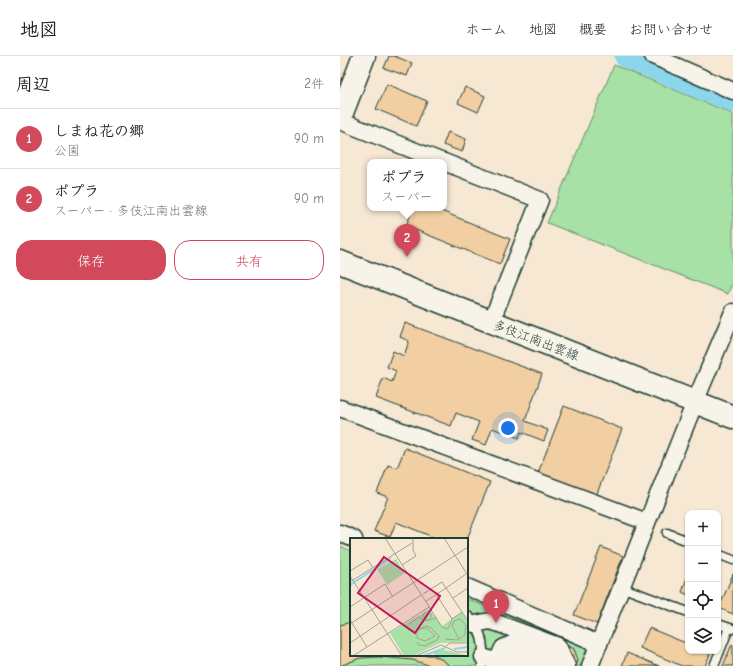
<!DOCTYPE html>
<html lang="ja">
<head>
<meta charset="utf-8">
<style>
  :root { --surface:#fff; --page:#f2f2f2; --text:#202124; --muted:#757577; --line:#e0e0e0; --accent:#d1495b }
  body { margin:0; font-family:"Comic Neue","Klee One",sans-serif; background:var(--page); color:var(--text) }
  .controls { position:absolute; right:12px; bottom:12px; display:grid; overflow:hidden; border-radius:8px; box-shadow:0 1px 3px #0004 }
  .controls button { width:36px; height:36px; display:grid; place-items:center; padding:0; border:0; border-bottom:1px solid var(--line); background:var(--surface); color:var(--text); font:20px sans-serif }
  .you { position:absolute; left:168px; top:372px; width:14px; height:14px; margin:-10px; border:3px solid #fff; border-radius:50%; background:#1a73e8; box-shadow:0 0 0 6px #1a73e833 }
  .badge { display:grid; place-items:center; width:26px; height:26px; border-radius:50%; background:var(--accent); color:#fff; font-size:13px; font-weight:700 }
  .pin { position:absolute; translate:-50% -33px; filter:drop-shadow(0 1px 2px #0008) }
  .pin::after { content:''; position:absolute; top:21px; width:14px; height:12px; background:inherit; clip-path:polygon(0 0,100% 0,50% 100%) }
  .popup { position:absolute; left:27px; top:103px; width:80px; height:52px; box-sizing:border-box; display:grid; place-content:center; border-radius:8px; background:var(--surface); filter:drop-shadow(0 1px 3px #0005); font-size:13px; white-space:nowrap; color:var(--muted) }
  .popup b { font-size:15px; color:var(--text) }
  .popup::after { content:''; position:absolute; left:50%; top:100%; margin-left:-8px; border:8px solid transparent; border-top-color:var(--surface) }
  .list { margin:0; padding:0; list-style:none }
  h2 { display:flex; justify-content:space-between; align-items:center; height:52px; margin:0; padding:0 16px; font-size:17px }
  h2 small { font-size:13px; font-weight:400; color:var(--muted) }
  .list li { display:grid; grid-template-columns:26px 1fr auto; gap:12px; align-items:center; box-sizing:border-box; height:60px; padding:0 16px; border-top:1px solid var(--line) }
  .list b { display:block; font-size:15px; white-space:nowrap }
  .list p { margin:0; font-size:13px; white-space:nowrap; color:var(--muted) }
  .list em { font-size:13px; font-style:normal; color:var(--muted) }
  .actions { display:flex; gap:8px; padding:12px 16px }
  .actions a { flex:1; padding:9px 0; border:1px solid var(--accent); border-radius:16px; text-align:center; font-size:14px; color:var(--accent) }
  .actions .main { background:var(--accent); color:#fff }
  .icon { flex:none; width:22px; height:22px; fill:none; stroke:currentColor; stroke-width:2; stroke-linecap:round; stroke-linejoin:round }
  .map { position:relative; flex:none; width:393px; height:610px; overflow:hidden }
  header { display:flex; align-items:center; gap:24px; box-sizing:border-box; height:56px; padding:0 20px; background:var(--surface); border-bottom:1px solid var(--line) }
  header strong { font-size:19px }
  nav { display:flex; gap:22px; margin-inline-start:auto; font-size:14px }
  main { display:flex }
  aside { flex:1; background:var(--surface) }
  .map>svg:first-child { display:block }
  .green { fill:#a7e1a6; stroke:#638f6d }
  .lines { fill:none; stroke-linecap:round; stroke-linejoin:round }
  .river { stroke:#8bd6eb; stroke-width:25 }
  .building { fill:#f2cfa3; stroke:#1f3d34 }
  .lane-casing { stroke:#1f3d34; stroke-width:11 }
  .street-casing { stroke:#1f3d34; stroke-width:19 }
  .secondary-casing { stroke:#1f3d34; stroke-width:25 }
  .lane { stroke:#f7f3e8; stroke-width:8 }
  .street { stroke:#f7f3e8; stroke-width:16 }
  .secondary { stroke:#f7f3e8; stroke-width:22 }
  .labels { text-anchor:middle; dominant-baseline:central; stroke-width:3; stroke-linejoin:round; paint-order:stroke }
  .street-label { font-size:13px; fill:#1f3d34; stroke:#f7f3e8 }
  .inset-river { fill:none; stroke:#8bd6eb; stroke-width:2 }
  .inset-road { fill:none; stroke:#a0a493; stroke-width:1 }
  .view { fill:#c2185b; fill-opacity:0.15; stroke:#c2185b; stroke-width:2 }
  .inset-edge { fill:none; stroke:#1f3d34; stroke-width:2 }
</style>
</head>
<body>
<header>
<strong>地図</strong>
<nav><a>ホーム</a><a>地図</a><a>概要</a><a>お問い合わせ</a></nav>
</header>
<main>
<aside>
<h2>周辺<small>2件</small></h2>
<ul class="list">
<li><span class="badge">1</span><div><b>しまね花の郷</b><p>公園</p></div><em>90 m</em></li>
<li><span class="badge">2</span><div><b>ポプラ</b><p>スーパー · 多伎江南出雲線</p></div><em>90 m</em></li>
</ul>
<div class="actions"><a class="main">保存</a><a>共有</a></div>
</aside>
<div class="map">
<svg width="393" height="610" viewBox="0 0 393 610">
  <rect width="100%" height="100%" fill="#f6e8d3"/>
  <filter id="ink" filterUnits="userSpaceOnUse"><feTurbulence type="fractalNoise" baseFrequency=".025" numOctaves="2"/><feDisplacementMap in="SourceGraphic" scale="8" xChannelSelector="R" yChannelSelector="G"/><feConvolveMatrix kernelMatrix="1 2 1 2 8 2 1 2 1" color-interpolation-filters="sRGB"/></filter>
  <g filter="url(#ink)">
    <g class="green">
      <polygon points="274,9 393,58 393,224 388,238 207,167"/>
      <polygon points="0,490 11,495 11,599 127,599 127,543 245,591 247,597 242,610 0,610"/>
    </g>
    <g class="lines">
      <polyline class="river" points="287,0 393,44"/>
    </g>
    <g class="building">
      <polygon points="49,0 54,0 72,7 67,20 44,12"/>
      <polygon points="47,28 87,45 76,70 36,53"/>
      <polygon points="125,31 145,40 138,56 118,47"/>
      <polygon points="108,76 126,83 122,96 103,89"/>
      <polygon points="73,152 94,152 170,183 160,208 66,170"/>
      <polygon points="65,267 202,318 185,365 208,374 204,385 181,376 179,382 152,372 146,389 132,384 139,366 116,357 111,370 36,342 43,322 52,326 56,315 47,311 53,295 64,300 69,285 60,281"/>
      <polygon points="224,350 282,373 256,440 198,417"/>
      <polygon points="65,392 150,426 127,483 98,483 56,466 50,481 34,475 48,441 37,437 48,409 57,412"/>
      <polygon points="261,491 283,500 257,568 234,559"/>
      <polygon points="393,518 393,558 379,552"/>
      <polygon points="348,519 348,539 342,536"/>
      <polygon points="11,566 11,599 93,599 104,605 110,610 91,610 73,604 39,601 20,602 0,610 0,569"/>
      <polygon points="309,572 348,588 348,595 364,595 370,598 365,610 342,610 300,592"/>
      <polygon points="392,588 393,589 393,610 383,610"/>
      <polygon points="226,589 234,593 238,604 236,610 234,610"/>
      <polygon points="287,597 319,610 282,610"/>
    </g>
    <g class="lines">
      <defs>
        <g id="lane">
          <polyline points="327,477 348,485"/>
          <polyline points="378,498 393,504"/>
          <polyline points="281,531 348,556"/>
          <path d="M127,559C142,572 145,591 142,610"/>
          <polyline points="378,568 393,573"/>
          <polyline points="374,610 389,572"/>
        </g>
        <g id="street">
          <polyline points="313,0 393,35"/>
          <polyline points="0,65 103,106"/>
          <polyline points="104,106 200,144 151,266"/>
          <polyline points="0,352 307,466"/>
          <polyline points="0,477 14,483"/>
          <polyline points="127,531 259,588"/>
          <polyline points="135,568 150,565 157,567 218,590 227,610"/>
          <polyline points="143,601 169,610 174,600 191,594 208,601 212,610"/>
          <polyline points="155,610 163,592 189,580 196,583"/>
          <path d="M183,610C188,606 192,607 198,610"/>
          <polyline points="250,610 355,346 393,256"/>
        </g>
        <g id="secondary">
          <polyline points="0,62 24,0"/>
          <polyline points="0,206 393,361"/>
        </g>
      </defs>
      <use href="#lane" class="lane-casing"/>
      <use href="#street" class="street-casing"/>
      <use href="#secondary" class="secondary-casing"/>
      <use href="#lane" class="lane"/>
      <use href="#street" class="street"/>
      <use href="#secondary" class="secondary"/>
    </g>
  </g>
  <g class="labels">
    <g class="street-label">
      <text transform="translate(196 284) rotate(21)">多伎江南出雲線</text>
    </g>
  </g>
  <g transform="translate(10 482)">
    <rect width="118" height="118" fill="#f6e8d3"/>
    <path d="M46,21L55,35L37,47L27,31ZM79,71L92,88L112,74L118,84V104L90,105L63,118H54L40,95ZM90,112L100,113L118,118H85L83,114Z" fill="#a7e1a6"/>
    <path class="inset-river" d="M0,47L41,20M104,111L118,109M73,118L95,110"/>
    <path class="inset-road" d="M35,0L92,89L98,91L102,81L112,74M94,0L117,36M52,27L66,18L63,12V0M0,33L18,22L23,30M0,38L52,118M0,44L62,5M73,56L92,44L96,50L116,36M86,56L102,81M103,60L118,50M75,64L96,50L118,83M0,69L35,46L43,59M75,74L73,78L78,82L81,80V75M0,82L17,109M0,86L118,9M59,86L69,79L77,83L86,80M67,100V93L75,88L80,89L89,98L87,102L75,108L69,107L67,104M67,100L75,103L85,98L77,90L68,91M95,101L107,102L109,101L112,99L115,96L116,87L110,81L104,83L102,88L109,101M0,105L71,57M96,108L100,105H118M3,118L79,69M66,118L91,107L107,114H118"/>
    <path class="view" d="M34,19L90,58L65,95L8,55Z"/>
    <rect width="118" height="118" class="inset-edge"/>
  </g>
</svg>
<div class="controls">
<button>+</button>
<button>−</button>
<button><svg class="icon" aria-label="locate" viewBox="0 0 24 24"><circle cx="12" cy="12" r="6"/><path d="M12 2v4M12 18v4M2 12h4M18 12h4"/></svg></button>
<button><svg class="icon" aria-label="layers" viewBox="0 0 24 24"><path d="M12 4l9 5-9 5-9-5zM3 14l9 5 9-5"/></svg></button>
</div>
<div class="you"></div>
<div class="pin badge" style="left:156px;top:567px">1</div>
<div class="pin badge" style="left:67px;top:201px">2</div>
<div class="popup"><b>ポプラ</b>スーパー</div>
</div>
</main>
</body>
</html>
